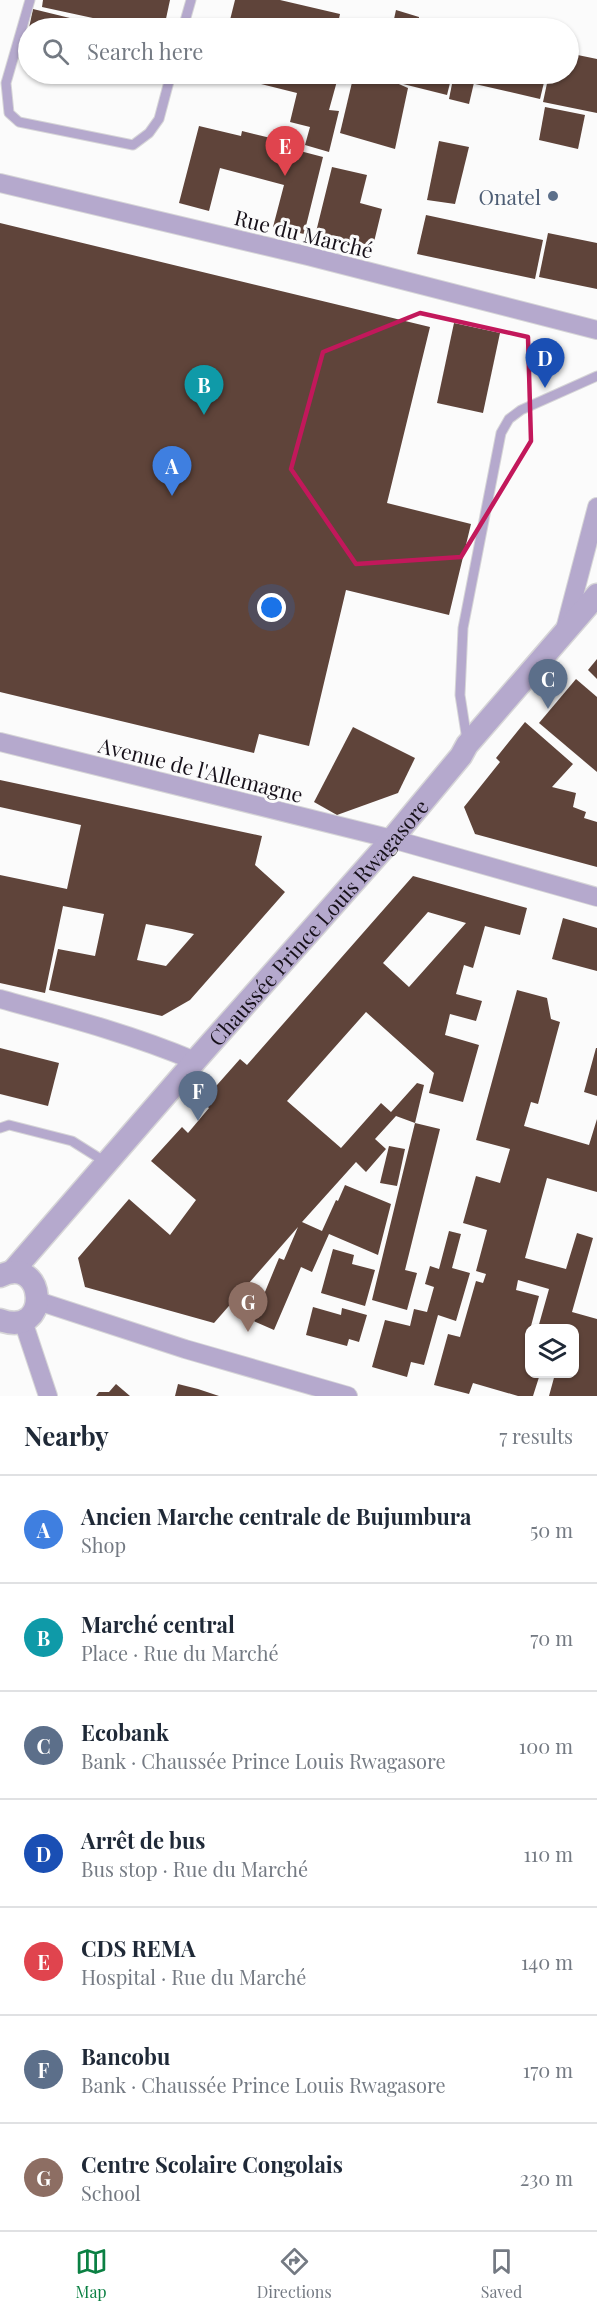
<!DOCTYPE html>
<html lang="en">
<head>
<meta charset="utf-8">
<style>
  :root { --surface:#fff; --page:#f2f2f3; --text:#1f2937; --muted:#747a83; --line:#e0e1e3; --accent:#0b8043 }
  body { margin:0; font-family:"Playfair Display",serif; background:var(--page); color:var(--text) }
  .controls { position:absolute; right:18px; bottom:18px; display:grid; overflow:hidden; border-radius:12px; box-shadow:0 2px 4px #0004 }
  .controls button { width:54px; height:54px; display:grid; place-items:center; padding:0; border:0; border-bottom:2px solid var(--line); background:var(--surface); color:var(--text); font:30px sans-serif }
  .you { position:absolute; left:272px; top:608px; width:21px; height:21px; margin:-15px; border:4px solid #fff; border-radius:50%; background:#1a73e8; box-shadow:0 0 0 9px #1a73e833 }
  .badge { display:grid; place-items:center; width:39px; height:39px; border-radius:50%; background:var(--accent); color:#fff; font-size:20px; font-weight:700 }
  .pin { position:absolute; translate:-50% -50px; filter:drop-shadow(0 2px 3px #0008) }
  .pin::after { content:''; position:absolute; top:32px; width:21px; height:18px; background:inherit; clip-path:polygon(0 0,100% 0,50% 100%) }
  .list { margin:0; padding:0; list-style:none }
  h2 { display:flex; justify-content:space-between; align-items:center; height:78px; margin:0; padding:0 24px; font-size:26px }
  h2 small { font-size:20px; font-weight:400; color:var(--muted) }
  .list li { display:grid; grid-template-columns:39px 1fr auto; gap:18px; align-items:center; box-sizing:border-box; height:108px; padding:0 24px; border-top:2px solid var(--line) }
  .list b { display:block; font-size:22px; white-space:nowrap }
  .list p { margin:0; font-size:20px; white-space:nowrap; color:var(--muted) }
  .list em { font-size:20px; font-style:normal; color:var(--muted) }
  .icon { flex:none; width:33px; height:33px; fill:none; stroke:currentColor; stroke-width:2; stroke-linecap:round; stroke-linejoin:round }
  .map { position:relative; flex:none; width:597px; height:1396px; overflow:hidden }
  .search { position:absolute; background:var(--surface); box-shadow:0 2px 4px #0004; left:18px; right:18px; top:18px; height:66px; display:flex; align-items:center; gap:15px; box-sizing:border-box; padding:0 21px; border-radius:33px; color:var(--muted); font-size:22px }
  .sheet { height:834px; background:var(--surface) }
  nav { display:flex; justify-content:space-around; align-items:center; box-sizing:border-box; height:84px; border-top:2px solid var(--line); background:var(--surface); font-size:16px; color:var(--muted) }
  nav a { display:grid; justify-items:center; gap:3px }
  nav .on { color:var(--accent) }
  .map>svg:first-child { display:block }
  .building { fill:#5f443a; fill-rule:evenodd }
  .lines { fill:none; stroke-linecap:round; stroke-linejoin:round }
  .service-casing { stroke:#d6d5d7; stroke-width:11 }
  .minor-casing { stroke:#d6d5d7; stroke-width:20 }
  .tertiary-casing { stroke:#d6d5d7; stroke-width:25 }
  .service { stroke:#b5a9cd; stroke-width:9 }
  .minor { stroke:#b5a9cd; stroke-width:18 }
  .tertiary { stroke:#b5a9cd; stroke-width:22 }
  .marked { fill:none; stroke:#c2185b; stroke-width:4.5; stroke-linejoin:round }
  .service-dot { fill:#5c6f8a; stroke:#fbfbfb; stroke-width:2 }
  .labels { text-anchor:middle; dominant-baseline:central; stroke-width:6; stroke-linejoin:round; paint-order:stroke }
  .service-label { font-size:21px; fill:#4e5e75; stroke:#fbfbfb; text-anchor:end }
  .street-label { font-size:21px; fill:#161019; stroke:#fbfbfb }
</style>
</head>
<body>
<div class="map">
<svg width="597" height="1396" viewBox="0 0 597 1396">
  <rect width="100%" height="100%" fill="#fbfbfb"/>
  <g class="building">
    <polygon points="43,0 170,0 164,28 139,28 42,7"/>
    <polygon points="235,0 280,0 340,14 337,28 228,28"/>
    <polygon points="33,9 74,19 72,28 29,28"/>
    <polygon points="396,10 419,17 418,28 392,28"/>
    <polygon points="568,53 597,59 597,113 543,102 549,74 568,74"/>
    <polygon points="251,74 305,74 337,81 329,110 339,111 329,152 305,145 310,127 290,122 297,93 249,81"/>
    <polygon points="354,74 376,74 408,88 395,149 340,133"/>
    <polygon points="405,74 430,74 451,79 447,95 403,84"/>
    <polygon points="454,74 476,74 469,104 449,99"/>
    <polygon points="478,74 546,74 540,99 475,84"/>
    <polygon points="545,107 585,115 578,149 539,140"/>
    <polygon points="199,126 241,136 242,131 279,140 277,145 323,157 304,234 273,227 284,185 220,168 209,211 179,203"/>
    <polygon points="439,141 469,147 455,204 427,200"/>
    <polygon points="332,167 367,175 360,203 382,209 373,246 316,232"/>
    <polygon points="426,215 543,240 535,279 417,254"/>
    <polygon points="0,223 430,327 387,503 471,524 449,615 346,590 309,746 259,734 254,753 0,692"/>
    <polygon points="548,233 597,243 597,289 539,277"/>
    <polygon points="454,323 500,333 483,413 437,403"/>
    <polygon points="597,659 597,679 588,670"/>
    <polygon points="576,679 597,697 597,772 539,723"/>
    <polygon points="525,722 573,764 552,787 576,793 573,807 586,812 584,818 597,822 597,867 475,834 464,807 500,762 496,758"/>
    <polygon points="353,727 415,758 398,793 337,815 314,802"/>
    <path d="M0,780L262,836L255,865L285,892L190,1000L162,1016L49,990L58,949L95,956L104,914L63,906L45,993L0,983V875L67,889L81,825L0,807ZM146,924L172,929L194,934L166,966L137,960Z"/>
    <path d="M413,876L527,908L520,935L485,926L473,968L464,965L456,994L482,1001L476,1021L450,1014L445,1035L479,1045L463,1102L429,1093L434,1073L366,1012L287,1101L341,1148L381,1103L391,1112L417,1083L424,1085L415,1123L440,1129L405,1270L417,1273L407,1310L372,1300L415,1123L396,1116L375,1139L386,1149L366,1172L356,1162L302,1222L322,1231L336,1200L338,1201L345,1185L391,1204L378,1255L329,1234L312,1272L301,1267L274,1330L240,1315L247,1298L260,1304L279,1258L284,1260L298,1227L214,1323L85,1287L78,1258L129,1199L170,1235L196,1200L151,1161L182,1127L188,1133L209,1108L202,1102L240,1059L247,1065ZM428,912L466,923L409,987L383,963Z"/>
    <polygon points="563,918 597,928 597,971 552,959"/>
    <polygon points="517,990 547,998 551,1019 560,1022 538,1104 531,1102 524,1126 589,1145 597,1119 597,1192 547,1178 525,1258 566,1269 577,1233 593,1238 572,1312 597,1319 597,1396 549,1396 555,1374 574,1374 574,1328 538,1328 549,1289 518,1280 516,1290 539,1296 527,1341 530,1341 530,1374 540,1374 533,1396 518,1396 473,1383 469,1394 434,1385 448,1334 460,1337 476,1281 483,1283 486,1274 476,1271 487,1230 463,1223 476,1176 500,1183 510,1149 476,1140"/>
    <polygon points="0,1048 59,1063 48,1106 0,1094"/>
    <polygon points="596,1048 597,1048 597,1096 584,1092"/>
    <polygon points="389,1146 405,1149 397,1186 380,1183"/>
    <polygon points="449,1231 461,1234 452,1268 470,1273 456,1321 438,1315 424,1365 411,1362 407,1377 372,1367 385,1320 410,1326 414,1309 427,1312 434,1287 425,1284 430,1266 439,1269"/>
    <polygon points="333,1249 354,1255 352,1264 375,1270 365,1306 321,1293"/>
    <polygon points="313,1307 341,1315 342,1308 367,1315 359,1342 349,1339 347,1346 306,1335"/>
    <polygon points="116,1384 130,1396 96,1396 99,1392 109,1392"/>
    <polygon points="178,1384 198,1389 219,1396 175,1396"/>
  </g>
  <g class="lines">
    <defs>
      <g id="service">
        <polyline points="30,0 6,83 9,113 19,122 133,145 149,133 159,119 171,74"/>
        <polyline points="183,28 191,0"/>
        <polyline points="467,740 460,695 463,628 501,433 509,419 521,410 597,376"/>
        <polyline points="0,1128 9,1125 72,1141 107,1163"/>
      </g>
      <g id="minor">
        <polyline points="0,183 308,256 597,330"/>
        <polyline points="564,633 597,507"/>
        <polyline points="0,742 392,839 597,897"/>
        <path d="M0,999C66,1017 131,1034 195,1061"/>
        <polyline points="38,1301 185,1349 348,1396"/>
        <polyline points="23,1321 48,1396"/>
      </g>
      <g id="tertiary">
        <path id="s1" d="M12,1272L195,1061L392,839L461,756L467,745L597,595"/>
        <path d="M0,1276C45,1253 53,1339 0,1320"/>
      </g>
    </defs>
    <use href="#service" class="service-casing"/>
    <use href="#minor" class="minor-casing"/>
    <use href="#tertiary" class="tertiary-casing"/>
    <use href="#service" class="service"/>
    <use href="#minor" class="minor"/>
    <use href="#tertiary" class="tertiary"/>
  </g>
  <path class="marked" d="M420,313L528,337L531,441L461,557L356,564L291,469L323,352Z"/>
  <circle class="service-dot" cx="553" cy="196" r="6"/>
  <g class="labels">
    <g class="service-label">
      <text x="541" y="196">Onatel</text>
    </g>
    <g class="street-label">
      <text transform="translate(304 233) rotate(14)">Rue du Marché</text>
      <text transform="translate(201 769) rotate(14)">Avenue de l'Allemagne</text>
      <text stroke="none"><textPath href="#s1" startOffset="465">Chaussée Prince Louis Rwagasore</textPath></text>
    </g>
  </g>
</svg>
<div class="controls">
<button><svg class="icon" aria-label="layers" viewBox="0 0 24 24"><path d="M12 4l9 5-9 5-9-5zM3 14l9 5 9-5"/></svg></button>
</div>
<div class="you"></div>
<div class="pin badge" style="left:172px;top:496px;background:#3f7fe0">A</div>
<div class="pin badge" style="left:204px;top:415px;background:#0f9aa8">B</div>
<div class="pin badge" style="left:548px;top:709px;background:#5c6f8a">C</div>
<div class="pin badge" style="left:545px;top:388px;background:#1a4fb4">D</div>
<div class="pin badge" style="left:285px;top:176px;background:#e0444e">E</div>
<div class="pin badge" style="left:198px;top:1121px;background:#5c6f8a">F</div>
<div class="pin badge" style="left:248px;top:1332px;background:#8d6e63">G</div>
<div class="search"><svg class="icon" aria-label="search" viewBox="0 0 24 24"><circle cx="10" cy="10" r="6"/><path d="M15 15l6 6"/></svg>Search here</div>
</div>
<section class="sheet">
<h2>Nearby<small>7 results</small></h2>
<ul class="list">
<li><span class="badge" style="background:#3f7fe0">A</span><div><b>Ancien Marche centrale de Bujumbura</b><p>Shop</p></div><em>50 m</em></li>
<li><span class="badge" style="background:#0f9aa8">B</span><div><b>Marché central</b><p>Place · Rue du Marché</p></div><em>70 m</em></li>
<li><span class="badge" style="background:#5c6f8a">C</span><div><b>Ecobank</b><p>Bank · Chaussée Prince Louis Rwagasore</p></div><em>100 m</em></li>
<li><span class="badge" style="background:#1a4fb4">D</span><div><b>Arrêt de bus</b><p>Bus stop · Rue du Marché</p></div><em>110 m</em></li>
<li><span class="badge" style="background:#e0444e">E</span><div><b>CDS REMA</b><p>Hospital · Rue du Marché</p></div><em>140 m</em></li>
<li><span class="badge" style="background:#5c6f8a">F</span><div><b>Bancobu</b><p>Bank · Chaussée Prince Louis Rwagasore</p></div><em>170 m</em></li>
<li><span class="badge" style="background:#8d6e63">G</span><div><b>Centre Scolaire Congolais</b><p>School</p></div><em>230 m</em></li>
</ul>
</section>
<nav>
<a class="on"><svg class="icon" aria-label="map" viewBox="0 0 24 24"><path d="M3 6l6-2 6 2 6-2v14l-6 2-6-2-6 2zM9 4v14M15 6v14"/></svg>Map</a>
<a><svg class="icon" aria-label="directions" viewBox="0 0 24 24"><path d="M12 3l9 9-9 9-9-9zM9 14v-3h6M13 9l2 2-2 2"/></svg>Directions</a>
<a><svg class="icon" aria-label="saved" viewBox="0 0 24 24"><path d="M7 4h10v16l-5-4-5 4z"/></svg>Saved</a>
</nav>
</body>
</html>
